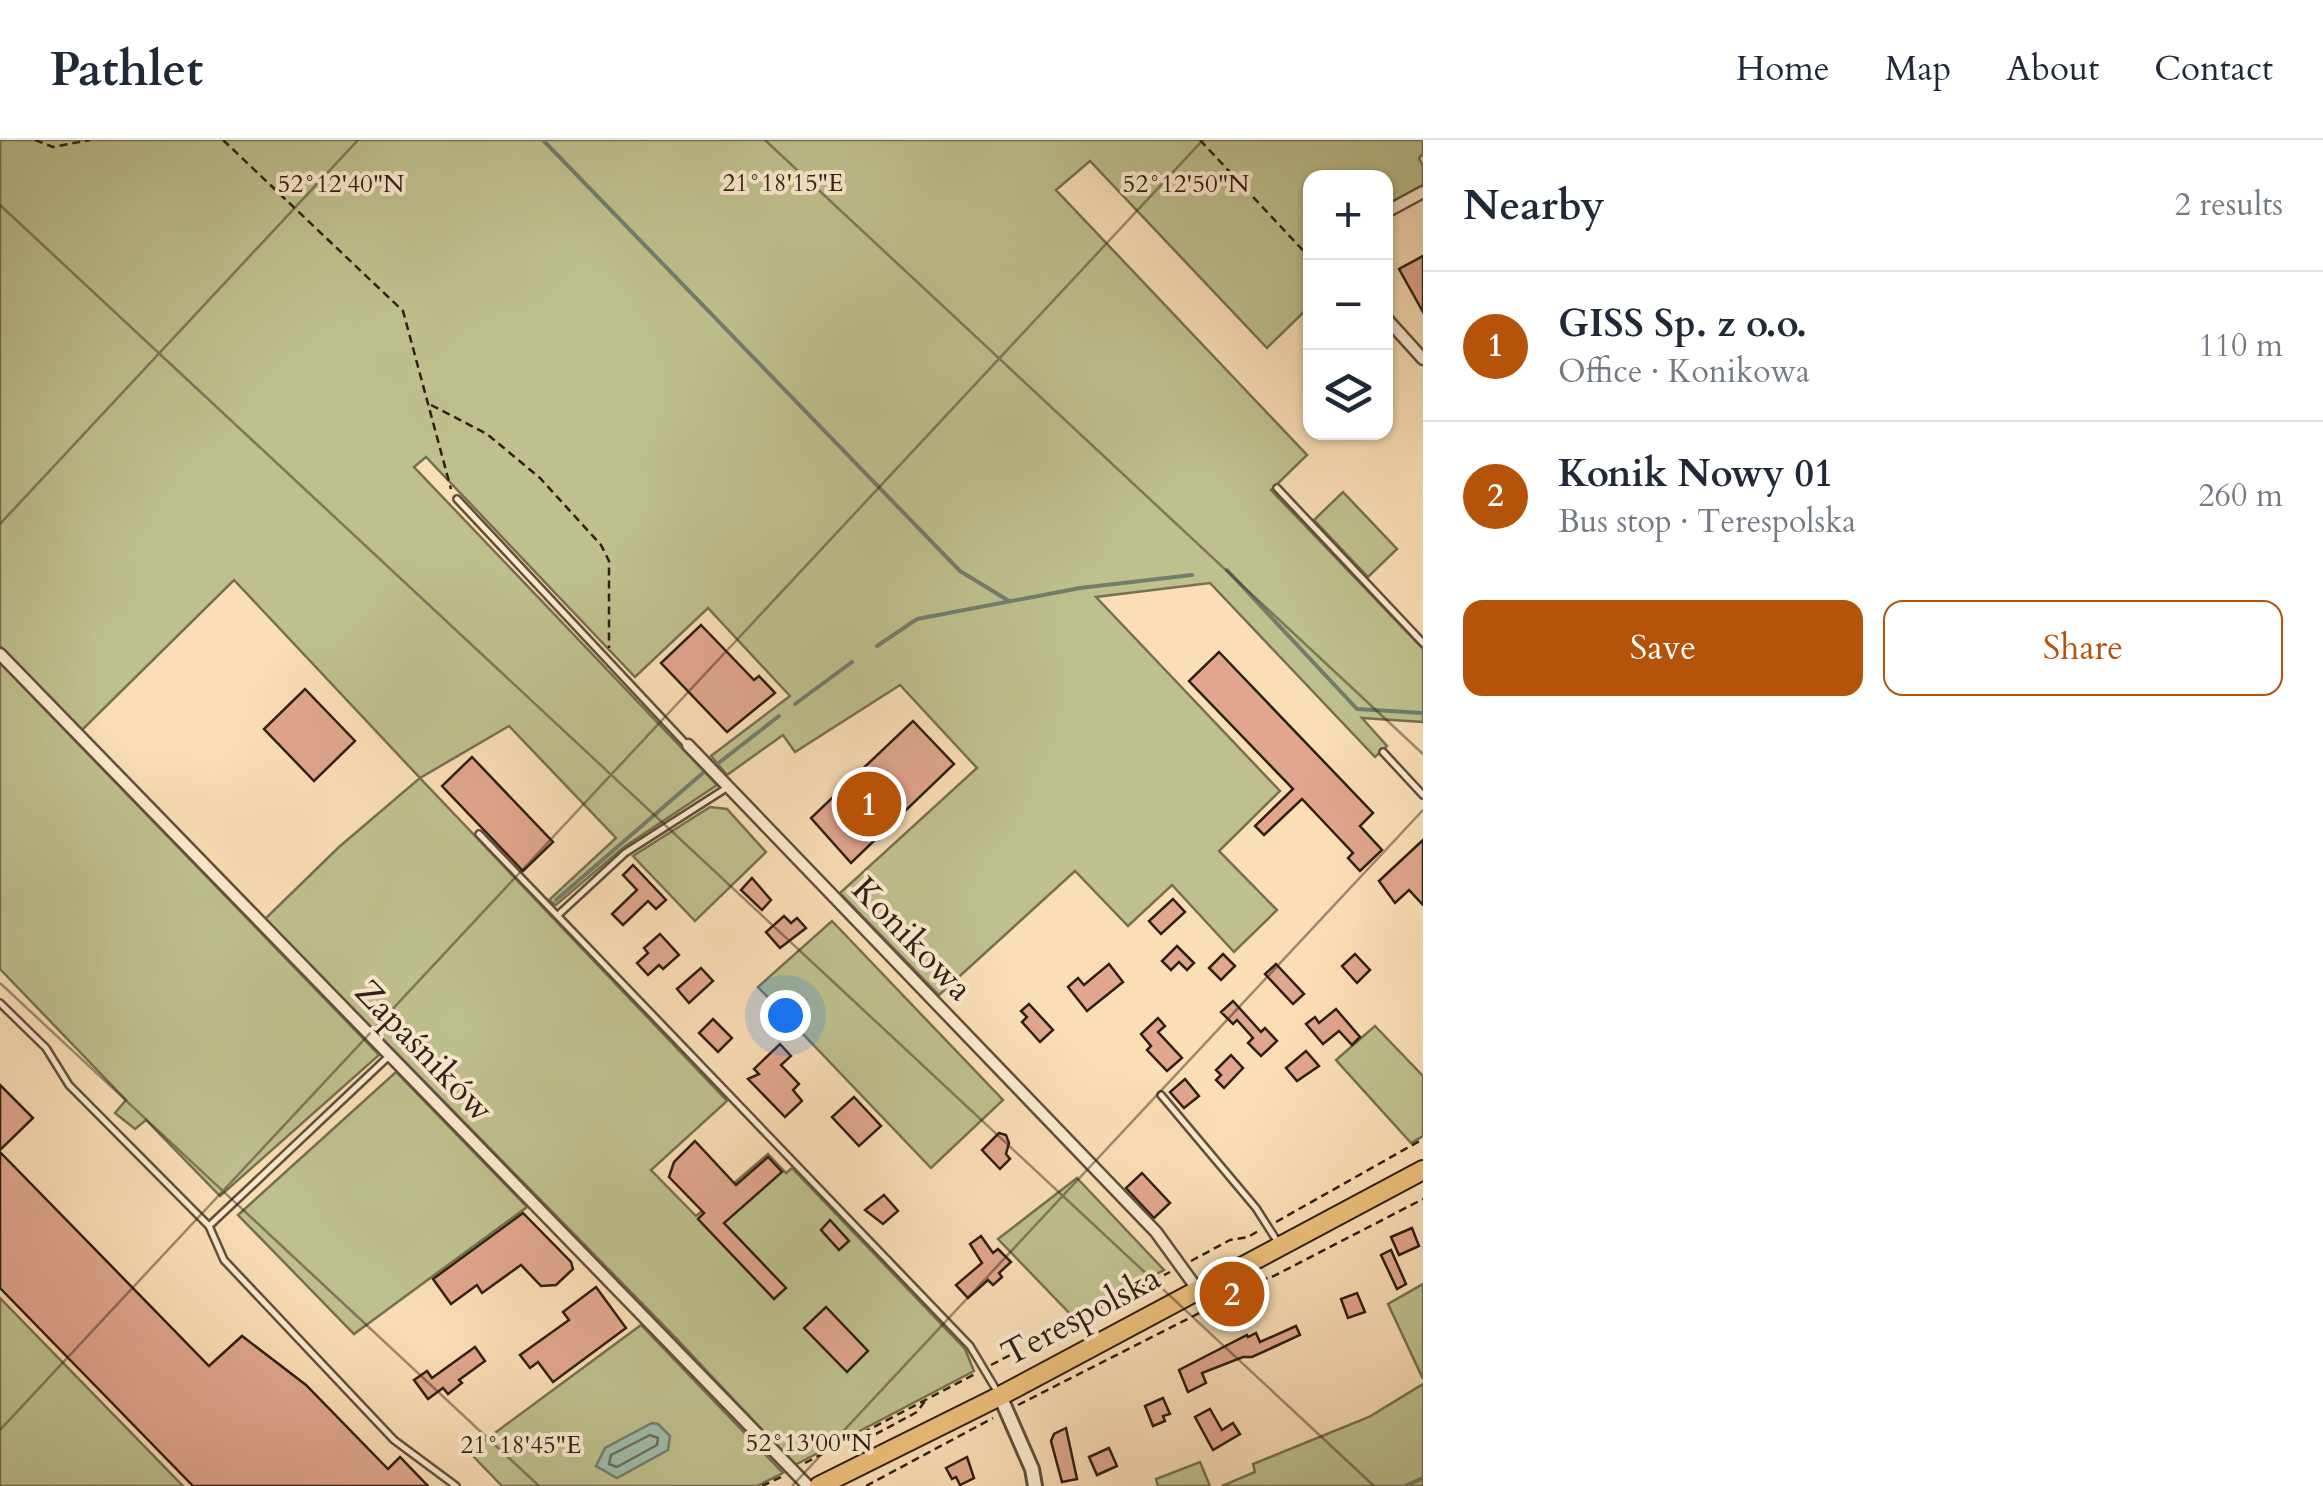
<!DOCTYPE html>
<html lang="en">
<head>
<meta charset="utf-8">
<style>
  :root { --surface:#fff; --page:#f6f6f7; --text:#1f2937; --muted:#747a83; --line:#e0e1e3; --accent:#b45309 }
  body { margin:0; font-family:Cardo,serif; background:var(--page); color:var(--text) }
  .controls { position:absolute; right:30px; top:30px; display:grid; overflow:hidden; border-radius:20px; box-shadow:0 2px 8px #0004 }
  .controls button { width:90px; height:90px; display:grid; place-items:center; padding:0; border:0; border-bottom:2px solid var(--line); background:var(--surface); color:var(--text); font:50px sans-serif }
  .you { position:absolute; left:785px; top:875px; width:35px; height:35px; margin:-25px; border:8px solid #fff; border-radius:50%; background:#1a73e8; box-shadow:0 0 0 15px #1a73e833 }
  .badge { display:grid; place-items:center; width:65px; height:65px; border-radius:50%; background:var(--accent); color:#fff; font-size:32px; font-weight:700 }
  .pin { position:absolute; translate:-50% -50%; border:5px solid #fff; box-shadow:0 2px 10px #0006 }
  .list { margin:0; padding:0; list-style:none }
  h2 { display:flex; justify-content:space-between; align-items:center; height:130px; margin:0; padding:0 40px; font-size:42px }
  h2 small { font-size:32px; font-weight:400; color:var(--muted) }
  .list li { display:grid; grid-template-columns:65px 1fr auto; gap:30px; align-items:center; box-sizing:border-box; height:150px; padding:0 40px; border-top:2px solid var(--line) }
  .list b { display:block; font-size:38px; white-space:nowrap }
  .list p { margin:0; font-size:32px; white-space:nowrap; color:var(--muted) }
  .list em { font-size:32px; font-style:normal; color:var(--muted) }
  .actions { display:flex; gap:20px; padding:30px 40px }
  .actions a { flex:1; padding:22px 0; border:2px solid var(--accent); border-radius:20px; text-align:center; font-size:35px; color:var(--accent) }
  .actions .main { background:var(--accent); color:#fff }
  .icon { flex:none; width:55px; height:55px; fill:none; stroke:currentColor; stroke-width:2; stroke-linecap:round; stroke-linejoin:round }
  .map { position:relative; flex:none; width:1423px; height:1346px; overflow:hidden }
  header { display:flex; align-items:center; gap:60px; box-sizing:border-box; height:140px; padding:0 50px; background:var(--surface); border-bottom:2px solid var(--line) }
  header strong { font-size:48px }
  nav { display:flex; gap:55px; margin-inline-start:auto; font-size:35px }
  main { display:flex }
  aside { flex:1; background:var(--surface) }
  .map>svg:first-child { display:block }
  .green { fill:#bec18e; stroke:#767050; stroke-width:2.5 }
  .water { fill:#9fbcaa; stroke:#727d6e; stroke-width:2.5 }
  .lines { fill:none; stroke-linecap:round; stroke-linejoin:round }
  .shore { stroke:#676e5e; stroke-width:2.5 }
  .stream { stroke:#727d6e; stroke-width:4 }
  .building { fill:#e1a68e; stroke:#2f1f13; stroke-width:2.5 }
  .service-casing { stroke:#624f3c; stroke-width:10 }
  .minor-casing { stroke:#624f3c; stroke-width:15 }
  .tertiary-casing { stroke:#624f3c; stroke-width:18 }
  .primary-casing { stroke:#2f1f13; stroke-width:22 }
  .path { stroke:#2f1f13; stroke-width:2.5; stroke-dasharray:8 5; stroke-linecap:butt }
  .service { stroke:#fcead0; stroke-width:5 }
  .minor { stroke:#fcead0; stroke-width:10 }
  .tertiary { stroke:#fcead0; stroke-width:12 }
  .primary { stroke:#edbf7b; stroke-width:18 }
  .ticks { fill:none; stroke:#2f1f13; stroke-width:2.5; stroke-opacity:0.45 }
  .labels { text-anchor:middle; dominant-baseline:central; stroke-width:8; stroke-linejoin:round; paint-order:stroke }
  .street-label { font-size:35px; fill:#2f1f13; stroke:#fcead0 }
  .ticks-label { font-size:25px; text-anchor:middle; fill:#2f1f13; stroke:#fcead0; stroke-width:8; stroke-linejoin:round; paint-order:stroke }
</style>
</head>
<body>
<header>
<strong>Pathlet</strong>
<nav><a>Home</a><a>Map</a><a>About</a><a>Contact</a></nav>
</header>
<main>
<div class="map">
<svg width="1423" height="1346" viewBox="0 0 1423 1346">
  <rect width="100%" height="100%" fill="#fadeb6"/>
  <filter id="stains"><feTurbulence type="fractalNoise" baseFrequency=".002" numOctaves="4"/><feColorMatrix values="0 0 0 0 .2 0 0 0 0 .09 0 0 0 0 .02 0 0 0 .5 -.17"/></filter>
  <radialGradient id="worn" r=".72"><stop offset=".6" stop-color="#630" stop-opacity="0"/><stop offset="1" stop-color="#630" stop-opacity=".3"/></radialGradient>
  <g class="green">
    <polygon points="0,0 1423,0 1423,14 1419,18 1423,26 1423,45 1386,65 1386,38 1310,38 1310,166 1267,208 1090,21 1056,50 1307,315 1271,350 1423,509 1423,582 1362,578 1387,606 1375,617 1210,443 1096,457 1280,651 1219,711 1277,770 1234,812 1172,745 1128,786 1075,731 939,855 840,753 977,628 900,545 795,612 783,595 727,635 711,616 790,556 708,468 635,537 426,317 414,327 717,645 624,707 556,765 549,760 616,698 509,586 420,638 727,961 651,1030 696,1076 768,1014 786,1033 792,1028 965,1209 974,1231 795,1325 676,1198 265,779 339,707 420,638 234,440 82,590 0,506"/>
    <polygon points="1343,352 1397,409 1368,437 1314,380"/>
    <polygon points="0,523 379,915 220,1056 146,980 135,989 115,973 126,960 0,829"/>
    <polygon points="710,667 727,669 766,712 695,781 633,716"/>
    <polygon points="832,781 1003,960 931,1028 758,847"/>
    <polygon points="1375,886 1423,936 1423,996 1411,1003 1336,920"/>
    <polygon points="396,932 527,1067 354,1194 238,1075"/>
    <polygon points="1077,1038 1164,1130 1075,1179 998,1099"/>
    <polygon points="1423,1144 1423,1239 1388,1164"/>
    <polygon points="0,1158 183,1346 0,1346"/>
    <polygon points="641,1185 783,1333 757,1346 502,1346 469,1312"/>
    <polygon points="1423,1244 1423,1346 1222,1346 1255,1332 1253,1324 1369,1277"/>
    <polygon points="1200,1322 1210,1346 1158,1346 1156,1339"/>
  </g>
  <polygon class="water" points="652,1283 658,1284 670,1296 668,1310 617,1338 596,1326 605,1308"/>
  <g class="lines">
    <polygon class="shore" points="650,1295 658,1298 657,1305 617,1327 609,1324 611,1315"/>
    <g class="stream">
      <polyline points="543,0 960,431 1009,461"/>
      <polyline points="1227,430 1357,569 1423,573"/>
      <polyline points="877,506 917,479 1080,448 1192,435"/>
      <polyline points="795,564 852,522"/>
      <polyline points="716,625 779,576"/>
      <polyline points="556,760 704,632"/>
      <polyline points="1405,1346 1423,1338"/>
    </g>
  </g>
  <g class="building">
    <polygon points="1423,116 1423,172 1399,129"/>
    <polygon points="701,485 754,540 759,536 775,553 727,592 661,523"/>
    <polygon points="1219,512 1373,673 1360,686 1382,710 1360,731 1348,718 1353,713 1302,659 1264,695 1255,686 1293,649 1189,541"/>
    <polygon points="305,549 355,601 314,641 264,589"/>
    <polygon points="913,581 954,624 851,723 811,678"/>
    <polygon points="472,617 553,702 523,731 442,646"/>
    <polygon points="1423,700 1423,765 1409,750 1395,763 1379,741"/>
    <polygon points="633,725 666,760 656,769 648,761 623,785 612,774 637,750 623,735"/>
    <polygon points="752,738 771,760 762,770 741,750"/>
    <polygon points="1173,759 1185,772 1161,794 1149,781"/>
    <polygon points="784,776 791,783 797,778 806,788 780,808 766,792"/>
    <polygon points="660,794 679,815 663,829 659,825 648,835 637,823 648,813 644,808"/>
    <polygon points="1177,806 1194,823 1187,830 1179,822 1171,830 1162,821"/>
    <polygon points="1223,814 1235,826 1221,840 1209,828"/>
    <polygon points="1355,814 1370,830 1357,843 1342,826"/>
    <polygon points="1109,824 1123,842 1087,871 1068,847 1078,838 1084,845"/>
    <polygon points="1276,824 1304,854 1293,864 1265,834"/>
    <polygon points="701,828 713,841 689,863 677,849"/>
    <polygon points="1233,861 1261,892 1265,888 1277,901 1261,916 1248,903 1253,898 1237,880 1233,884 1221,872"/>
    <polygon points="1029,864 1053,890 1040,902 1022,882 1027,877 1021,871"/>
    <polygon points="1336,869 1360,897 1352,905 1339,891 1323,904 1306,884 1315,877 1319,883"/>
    <polygon points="1158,878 1165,886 1158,892 1182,918 1167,931 1147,910 1151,906 1141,894"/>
    <polygon points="713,879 732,898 718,912 699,893"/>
    <polygon points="780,904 791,916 781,925 799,944 793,950 802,961 785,977 748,939 759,934 754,929"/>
    <polygon points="1306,911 1319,926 1297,941 1286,928"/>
    <polygon points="1231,915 1243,928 1224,948 1216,940 1221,935 1216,930"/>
    <polygon points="1185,939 1199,956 1184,968 1170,952"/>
    <polygon points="0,945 33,978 0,1010"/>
    <polygon points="854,957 881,986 859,1006 832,977"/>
    <polygon points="999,993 1006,995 1009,1003 1006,1014 1010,1019 1000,1029 982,1010"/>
    <polygon points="695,1001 736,1045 768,1017 782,1032 724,1083 786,1148 774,1159 698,1079 704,1073 669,1037 674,1022"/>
    <polygon points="0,1012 209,1226 242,1196 306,1245 388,1329 400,1317 428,1346 193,1346 0,1148"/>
    <polygon points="1142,1033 1170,1063 1154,1078 1126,1048"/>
    <polygon points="884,1055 898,1071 883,1084 865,1070"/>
    <polygon points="523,1073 571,1122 573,1129 556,1145 541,1146 521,1125 482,1153 477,1145 451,1164 433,1139"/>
    <polygon points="830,1080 849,1101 839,1110 821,1090"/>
    <polygon points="1412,1088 1419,1106 1399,1115 1391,1097"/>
    <polygon points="981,1096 993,1113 998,1109 1011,1122 999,1133 1002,1137 993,1145 988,1140 968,1158 956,1145 982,1123 970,1104"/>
    <polygon points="1391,1110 1406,1144 1397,1149 1381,1115"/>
    <polygon points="596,1147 626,1188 553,1242 538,1222 530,1228 520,1215 569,1180 563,1172"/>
    <polygon points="1357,1153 1365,1172 1348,1178 1341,1159"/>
    <polygon points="826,1167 868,1211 847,1232 804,1188"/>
    <polygon points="1296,1186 1300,1195 1252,1217 1243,1217 1202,1233 1206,1243 1188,1252 1179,1230 1247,1195 1248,1197 1256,1193 1260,1202"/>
    <polygon points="475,1207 485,1221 459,1240 462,1243 448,1254 443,1248 428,1259 414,1240 427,1231 432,1238"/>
    <polygon points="1163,1258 1170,1274 1163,1276 1165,1281 1153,1286 1145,1266"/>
    <polygon points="1210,1269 1222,1290 1233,1283 1240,1294 1213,1310 1195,1277"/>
    <polygon points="1066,1288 1077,1339 1062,1342 1051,1301 1054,1294"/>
    <polygon points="1109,1308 1117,1326 1097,1335 1089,1317"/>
    <polygon points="967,1317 974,1338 960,1345 956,1337 952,1339 946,1328"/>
  </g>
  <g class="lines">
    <defs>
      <g id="service">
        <polyline points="1277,348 1423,503"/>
        <polyline points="457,359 687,605"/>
        <polyline points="1383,612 1423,655"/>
        <polyline points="479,694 970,1206 997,1251"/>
        <polyline points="558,775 625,713 728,647"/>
        <polyline points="0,863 46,908 69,945 209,1086 224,1120 394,1300 456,1346"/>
        <polyline points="1161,955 1256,1068 1279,1104"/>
        <polyline points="209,1086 388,917"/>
      </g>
      <g id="minor">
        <polyline points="1386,72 1423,52"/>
        <polyline points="1386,178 1423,219"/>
        <polyline points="0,514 808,1346"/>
        <polyline points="688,605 1156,1092 1198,1150"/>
      </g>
      <polyline id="tertiary" points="1000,1256 1032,1329 1035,1346"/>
      <polyline id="primary" points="819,1346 1000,1256 1423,1030"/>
    </defs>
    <use href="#service" class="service-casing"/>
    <use href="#minor" class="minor-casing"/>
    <use href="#tertiary" class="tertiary-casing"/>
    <use href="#primary" class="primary-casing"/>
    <g class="path">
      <polyline points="35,0 53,7 90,0"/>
      <polyline points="223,0 403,171 451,349"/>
      <polyline points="1200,0 1310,118"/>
      <polyline points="431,265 487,294 540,338 601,405 609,421 609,508"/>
      <polyline points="1276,1082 1423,999"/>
      <polyline points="1191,1121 1230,1100 1248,1097 1260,1090"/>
      <polyline points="1260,1136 1268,1139 1423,1059"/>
      <polyline points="991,1225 1170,1132"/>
      <polyline points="1018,1265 1219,1163 1226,1154"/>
      <polyline points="852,1299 861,1302 917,1272 925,1261"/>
      <polyline points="805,1323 975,1234"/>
      <polyline points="762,1346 781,1337"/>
      <polyline points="866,1346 993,1278"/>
    </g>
    <use href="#service" class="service"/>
    <use href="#minor" class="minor"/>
    <use href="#tertiary" class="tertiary"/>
    <use href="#primary" class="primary"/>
  </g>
  <path class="ticks" d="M765,0L1423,614M0,65L1374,1346M0,384L358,0M0,843L539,1346M0,1290L1203,0M792,1346L1423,670"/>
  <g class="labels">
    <g class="street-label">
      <text transform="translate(912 799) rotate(46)">Konikowa</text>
      <text transform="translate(424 911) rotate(46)">Zapaśników</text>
      <text transform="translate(1081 1176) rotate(-28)">Terespolska</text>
    </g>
  </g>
  <g class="ticks-label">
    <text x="783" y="51">21°18'15"E</text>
    <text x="1186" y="52">52°12'50"N</text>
    <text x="341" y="52">52°12'40"N</text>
    <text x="809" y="1311">52°13'00"N</text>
    <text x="521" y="1313">21°18'45"E</text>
  </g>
  <rect width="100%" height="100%" filter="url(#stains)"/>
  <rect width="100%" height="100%" fill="url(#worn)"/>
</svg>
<div class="controls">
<button>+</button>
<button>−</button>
<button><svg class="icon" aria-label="layers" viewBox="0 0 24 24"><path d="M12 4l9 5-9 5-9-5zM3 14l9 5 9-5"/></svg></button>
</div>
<div class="you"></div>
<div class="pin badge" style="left:869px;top:664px">1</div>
<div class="pin badge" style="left:1232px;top:1154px">2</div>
</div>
<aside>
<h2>Nearby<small>2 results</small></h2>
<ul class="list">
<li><span class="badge">1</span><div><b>GISS Sp. z o.o.</b><p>Office · Konikowa</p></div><em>110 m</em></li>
<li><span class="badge">2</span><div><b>Konik Nowy 01</b><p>Bus stop · Terespolska</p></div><em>260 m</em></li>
</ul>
<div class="actions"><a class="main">Save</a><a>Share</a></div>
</aside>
</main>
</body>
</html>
